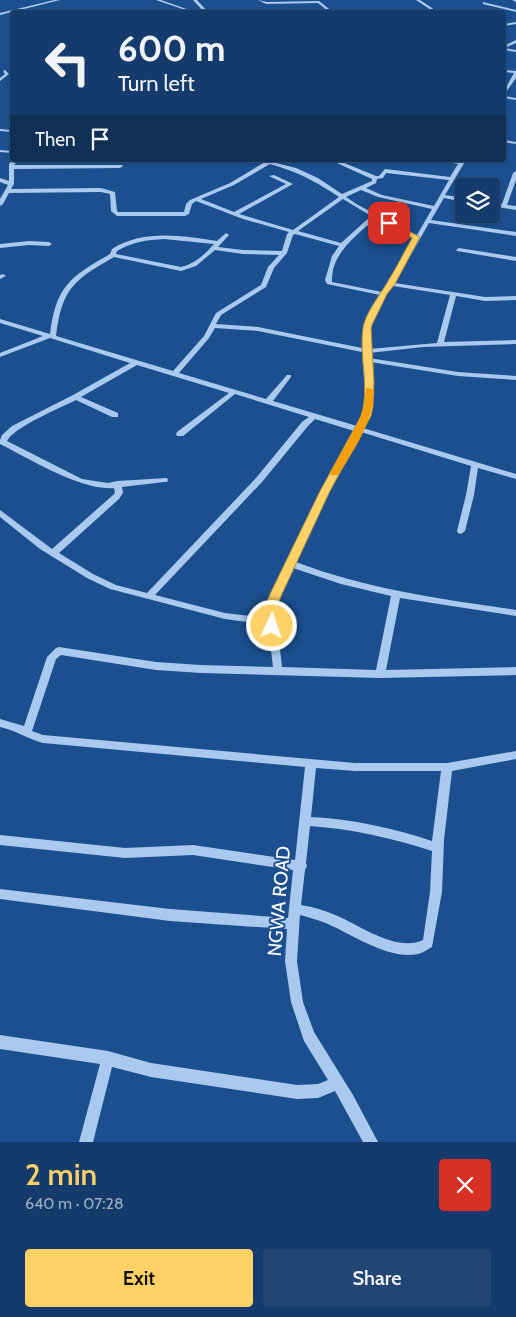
<!DOCTYPE html>
<html lang="en">
<head>
<meta charset="utf-8">
<style>
  :root { --surface:#143b6b; --page:#214673; --text:#f1f3f6; --muted:#9dadc1; --line:#33557e; --accent:#ffd166 }
  body { margin:0; font-family:Cabin,sans-serif; background:var(--page); color:var(--text); height:100vh; display:flex; flex-direction:column; font-size:19px; white-space:nowrap }
  * { box-sizing:border-box; margin:0 }
  p { font-size:16px; color:var(--muted) }
  .icon { flex:none; width:28px; height:28px; fill:none; stroke:currentColor; stroke-width:2; stroke-linecap:round; stroke-linejoin:round }
  .map { position:relative; height:1142px; overflow:hidden }
  .drawer { display:flex; flex-direction:column; background:var(--surface); flex:1 }
  .drawer>* { flex:none }
  .hud { position:absolute; left:10px; top:10px; width:496px; height:152px; border-radius:5px; box-shadow:0 1px 4px #0004,0 0 0 1px var(--line); background:#143b6b; color:var(--text); overflow:hidden }
  .tools { position:absolute; left:455px; top:178px; display:grid; gap:10px }
  .tools a { display:grid; place-items:center; width:45px; height:45px; border-radius:5px; background:var(--surface); box-shadow:0 1px 4px #0004,0 0 0 1px var(--line); font-size:25px }
  .pin { position:absolute; display:grid; place-items:center; width:42px; height:42px; color:#fff; margin:-21px; border-radius:10px; box-shadow:0 2px 8px #0006 }
  .me { position:absolute; width:55px; margin:-28px; rotate:3deg; stroke-linejoin:round; filter:drop-shadow(0 0 4px #0008) }
  .turn { display:flex; align-items:center; gap:18px; height:105px; padding:0 25px; font-size:22px }
  .turn .icon { width:65px; height:65px; stroke-width:2.5 }
  .turn b { display:block; font-size:35px; line-height:42px }
  .then { display:flex; align-items:center; height:48px; padding:0 25px; background:#0003; gap:10px; font-size:19px }
  .round { display:grid; place-items:center; flex:none; width:52px; height:52px; border-radius:5px; background:var(--page) }
  .overview { display:flex; align-items:center; justify-content:space-between; height:85px; padding:0 25px }
  h1 { font-size:30px; font-weight:600; line-height:38px; color:var(--accent) }
  .primary-button { display:flex; gap:10px; margin-top:auto; padding:10px 25px }
  .primary-button a { flex:1; height:58px; border-radius:5px; background:var(--accent); color:#111; font-size:20px; font-weight:600; line-height:58px; text-align:center }
  .primary-button a+a { background:var(--page); color:var(--text) }
  .map>svg:first-child { display:block }
</style>
</head>
<body>
<div class="map">
<svg width="516" height="1142" viewBox="0 0 516 1142">
  <rect width="100%" height="100%" fill="#1b4f8f"/>
  <g fill="none" stroke-linecap="round" stroke-linejoin="round">
    <!-- minor -->
    <g fill="#a9c9ee" fill-rule="evenodd">
      <path d="M54,0H60L0,15V13Z"/>
      <path d="M156,0H161L195,12H191Z"/>
      <path d="M193,0H197L208,12H204Z"/>
      <path d="M258,0L267,2L319,1L333,12H329L318,3L266,4Z"/>
      <path d="M416,0H420L438,12H434Z"/>
      <path d="M512,0H516V2Z"/>
      <path d="M483,2L516,10V12L483,4Z"/>
      <path d="M516,22V24L504,26V24Z"/>
      <path d="M516,40V43L507,47L504,46Z"/>
      <path d="M504,48L516,50V52L504,50Z"/>
      <path d="M5,70L9,74L0,81V78L5,74L3,71Z"/>
      <path d="M504,70L516,71V78L504,95V91L514,73L504,72Z"/>
      <path d="M504,96L516,98V100L504,98Z"/>
      <path d="M0,129L12,130V132L0,131Z"/>
      <path d="M504,140L516,142V144L504,142Z"/>
      <path d="M0,150L12,151V153L0,152Z"/>
      <path d="M13,160H19L14,165H122L123,166L120,168L14,169V184L11,189L101,188L115,192L117,211L118,212H184L186,204L190,200L230,183L265,162L264,160L296,168L318,178L342,194L372,181V179L330,160H337L376,176H379L385,169L450,177L458,164L436,160L460,161V160H466L445,195L464,198V202L444,198L431,220L516,232V236L429,223L395,283L485,297L516,296V300L485,301L456,296L444,342L516,340V344L423,347L369,353V358L458,372L516,376V380L458,376L370,362C372,387 375,406 363,428L516,474V479L478,468L474,495L465,531L461,534L458,533L457,531L466,495L471,466L361,432L329,491L296,562C367,589 441,599 516,610V616L400,598L386,670L516,667V675L380,678L201,673L156,670L61,655L56,659L32,731L43,735L355,763H447L516,751V759L452,771L444,840L442,892L432,947C428,949 423,953 418,954C389,961 349,932 323,922C315,919 308,917 300,915L297,961L303,1002L314,1032L353,1095L378,1142H363L335,1091L318,1098L297,1099L151,1077L112,1067L93,1142H79L100,1064L0,1049V1035L108,1051L151,1063L297,1085L318,1084L328,1080L304,1041L291,1002L285,961L287,929L170,921L0,899V889L170,909L288,918L293,870L193,855L125,858L0,845V835L125,848L193,845L295,860L305,767L43,743C28,739 15,730 0,727V719L24,726L47,657L56,648L59,647L156,662L201,665L273,667L268,625L225,619L110,589L87,578L40,549L0,517V510L52,549L113,495L115,493L114,488C81,491 30,459 0,444V440L2,435L12,426L73,395L130,363L50,338L0,357V353L43,336L0,323V319L50,334C56,286 70,277 110,254L112,249C144,229 182,236 217,241L226,233L229,235L218,247L243,250L282,251L287,234L289,232L243,219L196,201L192,204L189,214L185,216H117L111,211L110,194L101,192L9,193L3,204L0,206V199L8,185L0,182V178L9,181V164ZM270,164C298,172 315,181 339,197L293,230L239,214L293,184L274,175L269,176L286,184L234,212L201,199L234,185ZM386,173L449,180L434,206L382,195L366,188L376,183L377,179L383,178ZM361,190L378,197L432,209L417,235L358,205L346,197ZM343,199L371,216L341,243L298,231ZM376,218L415,238L388,283L382,292L332,282C331,253 356,236 376,218ZM295,234L339,246L332,256L325,280L327,284L380,295C369,311 362,328 362,348L258,327L216,324L221,315L266,287L274,268L287,253L293,235ZM164,239L214,244C205,254 195,264 181,267L116,254L117,251C132,242 147,240 164,239ZM215,250L243,254L279,255L268,267L261,285L216,313L204,336L173,371L56,336C62,288 74,280 114,257L181,271L196,266ZM393,286L450,295L437,343L369,349C369,325 378,304 393,286ZM215,328L258,331L362,352C363,378 370,402 357,426L273,401L291,377V375H287L266,399L179,373L209,338ZM137,365L229,393L177,432L176,434L177,436H183L235,394L309,417L302,422L256,478L147,593L116,585L93,574L59,553L119,499L123,493L122,487L164,482H167L168,480L167,478L117,481L108,483L82,479L7,441C14,427 60,408 76,400L112,417H118V413L81,397ZM315,419L354,431L321,491L286,563L267,604V618L225,613L155,595L262,482L308,426ZM293,568L341,584L391,596L376,670L282,667L276,615L277,604ZM316,768L355,771H441L432,841C393,828 352,819 311,817ZM310,826C352,829 392,838 432,851L430,892L423,940C399,952 363,928 342,918C329,912 315,907 301,905L305,870L307,866L306,863Z"/>
      <path d="M516,171V180L507,205L516,206V210L491,206V202L502,204L513,173Z"/>
      <path d="M29,241L49,242L52,244L49,246L29,245L0,248V244Z"/>
      <path d="M459,248L516,257V261L457,251L456,250Z"/>
      <path d="M3,274L6,276L0,279V275Z"/>
    </g>
  </g>
  <!-- route -->
  <path fill="#ffd166" stroke="#a68842" d="M389,221L420,237L395,284L387,294L371,327L374,382L373,407L371,416L330,491L282,594L278,604V626L272,630L266,626V604L270,594L320,491L361,416C370,387 359,357 363,328C365,313 381,294 388,281C397,267 404,252 412,238L386,225L385,223Z"/>
  <!-- slow -->
  <path fill="#f59e0b" d="M366,388H369L374,390C373,422 355,449 338,475H331L330,473L358,423L364,407Z"/>
  <g text-anchor="middle" dominant-baseline="central" stroke-width="4" stroke-linejoin="round" paint-order="stroke">
    <!-- near-street labels -->
    <g font-size="19" fill="#fff" stroke="#1b4f8f">
      <text transform="translate(279 901) rotate(-85)">NGWA ROAD</text>
    </g>
  </g>
</svg>
<div class="tools">
<a><svg class="icon" aria-label="layers" viewBox="0 0 24 24"><path d="M12 4l9 5-9 5-9-5zM3 14l9 5 9-5"/></svg></a>
</div>
<div class="pin" style="left:389px;top:223px;background:#d93025"><svg class="icon" aria-label="arrive" viewBox="0 0 24 24"><path d="M6 21V4h12l-3 4 3 4H6"/></svg></div>
<svg class="me" style="left:272px;top:626px" viewBox="-20 -20 40 40"><circle r="17" fill="#ffd166" stroke="#fff" stroke-width="3"/><path d="M0-11L8 9 0 5-8 9z" fill="#fff"/></svg>
<div class="hud">
<div class="turn"><svg class="icon" aria-label="left" viewBox="0 0 24 24"><path d="M17 20v-9H6M10 6l-5 5 5 5"/></svg><div><b>600 m</b>Turn left</div></div>
<div class="then">Then<svg class="icon" aria-label="arrive" viewBox="0 0 24 24"><path d="M6 21V4h12l-3 4 3 4H6"/></svg></div>
</div>
</div>
<section class="drawer">
<div class="overview"><div><h1>2 min</h1><p>640 m · 07:28</p></div><a class="round" style="background:#d93025;color:#fff"><svg class="icon" aria-label="close" viewBox="0 0 24 24"><path d="M6 6l12 12M18 6L6 18"/></svg></a></div>
<div class="primary-button"><a>Exit</a><a>Share</a></div>
</section>
</body>
</html>
